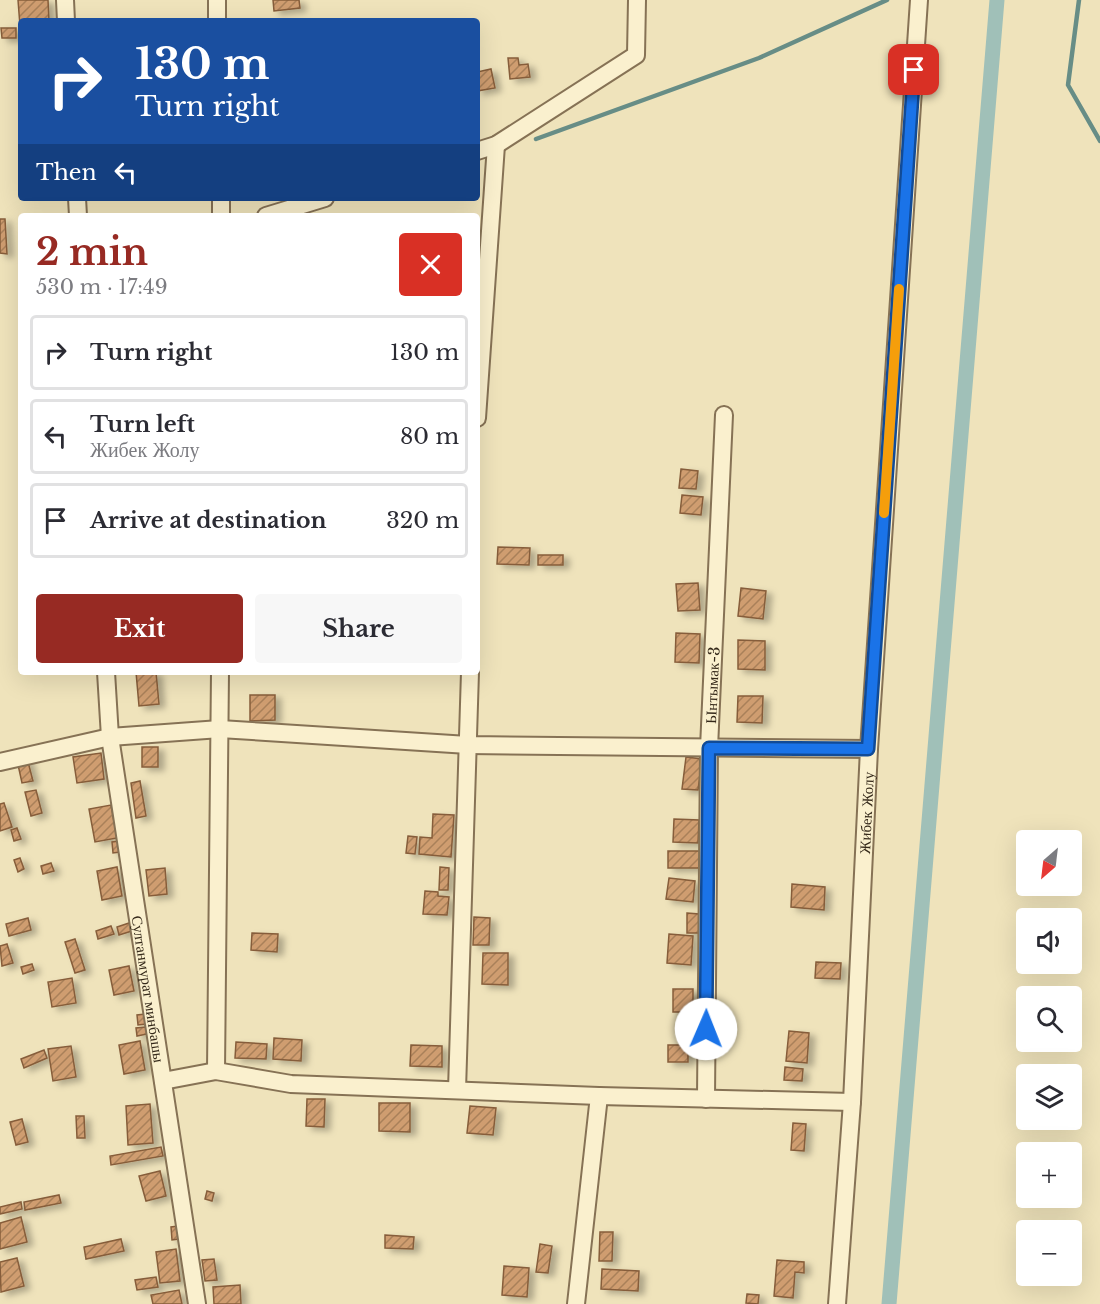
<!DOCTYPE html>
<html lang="en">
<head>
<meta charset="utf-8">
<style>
  :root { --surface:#fff; --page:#f7f7f7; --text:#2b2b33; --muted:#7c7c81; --line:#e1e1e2; --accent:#972a23 }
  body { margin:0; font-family:"Libre Baskerville",serif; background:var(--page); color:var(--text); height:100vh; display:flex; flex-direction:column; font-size:22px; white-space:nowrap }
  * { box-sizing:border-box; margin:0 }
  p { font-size:20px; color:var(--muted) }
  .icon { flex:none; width:33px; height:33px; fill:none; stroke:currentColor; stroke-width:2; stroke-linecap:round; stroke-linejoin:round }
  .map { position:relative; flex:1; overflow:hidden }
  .side { position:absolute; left:18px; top:213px; width:462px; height:462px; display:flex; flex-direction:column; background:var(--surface); border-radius:6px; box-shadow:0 6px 24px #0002 }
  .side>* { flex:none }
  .guide { position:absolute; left:18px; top:18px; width:462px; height:183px; border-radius:6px; box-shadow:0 6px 24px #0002; background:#1a4fa0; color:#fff; overflow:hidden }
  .needle { width:39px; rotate:208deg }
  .fabs { position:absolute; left:1016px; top:830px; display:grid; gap:12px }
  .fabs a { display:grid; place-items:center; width:66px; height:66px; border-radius:6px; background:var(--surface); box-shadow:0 6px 24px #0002; font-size:30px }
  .pin { position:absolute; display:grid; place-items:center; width:51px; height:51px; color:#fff; margin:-26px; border-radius:12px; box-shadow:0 3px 9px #0006 }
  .me { position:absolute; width:66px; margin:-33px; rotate:1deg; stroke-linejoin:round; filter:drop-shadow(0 0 4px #0008) }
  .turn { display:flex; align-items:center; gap:21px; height:126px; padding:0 18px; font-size:27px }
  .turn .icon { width:78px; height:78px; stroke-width:2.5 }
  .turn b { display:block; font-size:42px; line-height:51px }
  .then { display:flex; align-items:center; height:57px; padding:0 18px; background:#0003; gap:12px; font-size:22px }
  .round { display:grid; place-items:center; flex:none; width:63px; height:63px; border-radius:6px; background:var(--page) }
  .head { display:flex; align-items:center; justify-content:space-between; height:102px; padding:0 18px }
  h1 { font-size:36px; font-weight:700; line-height:45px; color:var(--accent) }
  .primary-button { display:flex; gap:12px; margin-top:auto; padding:12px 18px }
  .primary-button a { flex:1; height:69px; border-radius:6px; background:var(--accent); color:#fff; font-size:24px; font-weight:700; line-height:69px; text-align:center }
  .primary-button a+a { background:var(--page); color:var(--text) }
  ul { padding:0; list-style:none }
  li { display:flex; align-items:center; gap:18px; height:75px; margin:0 12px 9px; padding:0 6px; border:3px solid var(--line); border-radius:6px }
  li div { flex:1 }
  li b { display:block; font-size:22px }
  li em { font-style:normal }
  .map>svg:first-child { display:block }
</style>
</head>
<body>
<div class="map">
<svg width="1100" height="1304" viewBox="0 0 1100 1304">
  <defs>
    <pattern id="building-hatch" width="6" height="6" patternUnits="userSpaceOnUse" patternTransform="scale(1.5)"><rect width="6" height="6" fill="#cf9d6f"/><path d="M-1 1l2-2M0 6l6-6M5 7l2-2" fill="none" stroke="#a9805a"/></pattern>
    <filter id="shadow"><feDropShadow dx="6" dy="3.5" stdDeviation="3" flood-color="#0004"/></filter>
  </defs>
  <rect width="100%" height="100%" fill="#efe3bb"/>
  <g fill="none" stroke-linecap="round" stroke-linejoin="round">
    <!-- stream -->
    <g stroke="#678d86" stroke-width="4.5">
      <path d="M1079,0L1068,85L1100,141"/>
      <path d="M536,139L759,58L887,0"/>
    </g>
    <!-- canal -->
    <path stroke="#a0c0b8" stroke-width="15" d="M889,1304L997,0"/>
  </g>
  <!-- building -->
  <g fill="url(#building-hatch)" stroke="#865d3a" stroke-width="1.5" filter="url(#shadow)">
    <path d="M18,0H48L49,21H21L20,26Z"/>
    <path d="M273,0H299L300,8L274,11Z"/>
    <path d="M1,28H16V38H2Z"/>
    <path d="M508,58H518L519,65L528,64L530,77L510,79Z"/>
    <path d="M491,69L495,88L477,91V72Z"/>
    <path d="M0,219H5L7,254L0,253Z"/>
    <path d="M681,469L698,471L696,489L679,488Z"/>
    <path d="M682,495L703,497L701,515L680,513Z"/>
    <path d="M498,547L530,548L529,565L497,564Z"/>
    <rect x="538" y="555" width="25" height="10"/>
    <path d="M698,583L700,610L678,611L676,584Z"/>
    <path d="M741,588L766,591L763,619L738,616Z"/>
    <path d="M676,633L700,634L699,663L675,662Z"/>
    <path d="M738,640L765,641V670L738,669Z"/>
    <path d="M136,672H156L159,704L139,706Z"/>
    <path d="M250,695H275V720L250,721Z"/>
    <path d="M738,696H763L762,723L737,722Z"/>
    <rect x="142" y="747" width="16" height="20"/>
    <path d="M101,753L104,779L77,783L73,757Z"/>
    <path d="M686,757L702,759L698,790L682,789Z"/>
    <path d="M27,758L33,781L22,783L17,760Z"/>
    <path d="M140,781L146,816L136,818L131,783Z"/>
    <path d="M36,790L42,813L31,816L25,792Z"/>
    <path d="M4,803L12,827L0,831V804Z"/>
    <path d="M111,805L117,838L95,842L89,809Z"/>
    <path d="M433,814L454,815L451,857L419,854L420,837L432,838Z"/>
    <path d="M674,819L699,820L698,843L673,842Z"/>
    <path d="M17,828L21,839L14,841L11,830Z"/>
    <path d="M408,836L417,837L415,854L406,853Z"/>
    <path d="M119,841L120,852L113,853L112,842Z"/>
    <path d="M668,851H702L701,868H668Z"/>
    <path d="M20,858L24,869L18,872L14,860Z"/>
    <path d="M51,863L54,871L43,874L41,866Z"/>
    <path d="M117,867L122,896L102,900L97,871Z"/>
    <path d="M440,867L449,868L448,890H439Z"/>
    <path d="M165,868L167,894L149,896L146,870Z"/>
    <path d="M669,878L695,881L693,902L666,899Z"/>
    <path d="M792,884L825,887L824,910L791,907Z"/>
    <path d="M425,891L438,892V896L449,897L447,915L423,914Z"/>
    <path d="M687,913L699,914V933H687Z"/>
    <path d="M474,917L490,918L489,945H473Z"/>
    <path d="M28,918L31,930L9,936L6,924Z"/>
    <path d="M132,922L135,930L119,935L117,927Z"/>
    <path d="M111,926L114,934L98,939L96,931Z"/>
    <path d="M252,933L278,934L277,952L251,950Z"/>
    <path d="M669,934L693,936L691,965L667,963Z"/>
    <path d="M75,939L85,970L75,973L65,942Z"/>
    <path d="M7,944L13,963L2,966L0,946Z"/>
    <path d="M483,953H508V985L482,984Z"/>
    <path d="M816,962L841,963L840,979L815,978Z"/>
    <path d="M32,964L34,970L23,974L21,967Z"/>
    <path d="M129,966L134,991L114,995L109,970Z"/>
    <path d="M72,978L76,1003L52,1007L48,982Z"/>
    <rect x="673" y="989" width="20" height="23"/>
    <path d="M145,1014L146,1024L138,1025L137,1015Z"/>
    <path d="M146,1027L147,1034L137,1036L136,1028Z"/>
    <path d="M789,1031L809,1033L807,1063L786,1061Z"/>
    <path d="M274,1038L302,1040L301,1061L273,1059Z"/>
    <path d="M140,1041L145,1070L124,1074L119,1045Z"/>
    <path d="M236,1042L267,1044L266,1059L235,1058Z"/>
    <path d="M411,1045L442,1046V1067L410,1066Z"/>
    <rect x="668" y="1045" width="20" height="17"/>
    <path d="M71,1046L76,1077L53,1081L48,1049Z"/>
    <path d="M44,1050L47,1058L24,1068L21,1059Z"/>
    <path d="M785,1067L803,1069L802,1081L784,1080Z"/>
    <path d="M307,1099H325L324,1127L306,1126Z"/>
    <path d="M379,1103H410V1132L379,1131Z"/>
    <path d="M150,1104L153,1143L128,1145L126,1106Z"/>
    <path d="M470,1106L496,1108L493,1135L467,1133Z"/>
    <path d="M76,1116H84L85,1138H77Z"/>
    <path d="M22,1119L28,1142L16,1145L10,1122Z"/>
    <path d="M793,1123L806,1124L804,1151L791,1150Z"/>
    <path d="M161,1147L163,1156L111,1165L110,1156Z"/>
    <path d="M160,1171L166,1196L146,1201L139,1176Z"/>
    <path d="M207,1191L214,1193L212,1201L205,1199Z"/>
    <path d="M59,1195L61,1203L25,1210L24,1202Z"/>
    <path d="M21,1202L22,1209L0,1214V1207Z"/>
    <path d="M21,1217L27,1242L0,1249V1223Z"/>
    <path d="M178,1226L179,1239L172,1240L171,1227Z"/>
    <path d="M600,1232H613L612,1261H599Z"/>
    <path d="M385,1235L414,1237L413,1249L385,1248Z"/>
    <path d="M121,1239L124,1251L86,1259L84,1247Z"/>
    <path d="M540,1244L552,1246L548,1273L536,1272Z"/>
    <path d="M176,1249L180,1281L160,1283L156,1252Z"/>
    <path d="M17,1258L24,1286L1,1292L0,1262Z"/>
    <path d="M214,1259L217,1280L205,1281L202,1260Z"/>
    <path d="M777,1260L804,1262V1273L795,1272L793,1298L774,1296Z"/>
    <path d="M504,1266L529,1268L527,1297L502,1295Z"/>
    <path d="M602,1269L639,1271L638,1291L601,1289Z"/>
    <path d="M156,1277L158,1287L137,1290L135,1280Z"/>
    <path d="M240,1285L241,1304H214L213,1287Z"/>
    <path d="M179,1290L182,1304H153L151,1295Z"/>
    <path d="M747,1294L759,1295L758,1304L746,1303Z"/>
  </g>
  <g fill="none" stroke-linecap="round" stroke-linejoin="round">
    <defs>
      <g id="minor">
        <path d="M65,0L66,21"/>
        <path d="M217,0V21"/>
        <path d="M477,151L496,145L636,55L637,0"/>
        <path d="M77,198L78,216"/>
        <path d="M221,198V216"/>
        <path d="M266,216L325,198"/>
        <path d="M477,418L496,145"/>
        <path id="s1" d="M106,672L110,737L197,1304"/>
        <path d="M0,762L110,737L220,729L468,745L869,749"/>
        <path d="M216,1071L220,672"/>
        <path d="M163,1081L216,1071L291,1084L599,1096L852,1102"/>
        <path d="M457,1090L470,672"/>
        <path id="s2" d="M706,1099L709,748L724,415"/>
        <path d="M576,1304L599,1096"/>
        <path id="s3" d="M837,1304L852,1102L869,749L919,0"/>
      </g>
    </defs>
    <!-- minor casing -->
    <use href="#minor" stroke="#867255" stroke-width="20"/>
    <!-- minor -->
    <use href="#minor" stroke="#faf0ce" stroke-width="16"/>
  </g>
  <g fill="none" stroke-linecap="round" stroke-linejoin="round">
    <defs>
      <path id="route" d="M706,1029L709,748L868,749L914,70"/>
    </defs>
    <!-- route casing -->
    <use href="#route" stroke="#114b97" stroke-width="15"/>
    <!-- route -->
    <use href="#route" stroke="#1a73e8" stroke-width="10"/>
    <!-- slow -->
    <path stroke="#f59e0b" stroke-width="10" d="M884,513L899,289"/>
  </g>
  <g text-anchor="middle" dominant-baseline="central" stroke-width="4.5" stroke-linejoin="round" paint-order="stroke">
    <!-- street labels -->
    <g font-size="15" fill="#35291a" stroke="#f6edcb">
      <text stroke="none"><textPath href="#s2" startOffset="414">Ынтымак-3</textPath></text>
      <text stroke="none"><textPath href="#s3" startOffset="492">Жибек Жолу</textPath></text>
      <text stroke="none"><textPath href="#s1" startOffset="320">Султанмурат минбашы</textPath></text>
    </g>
  </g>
</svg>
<div class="fabs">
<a><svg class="needle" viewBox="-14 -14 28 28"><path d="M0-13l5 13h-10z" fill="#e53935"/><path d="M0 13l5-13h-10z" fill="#7c7c81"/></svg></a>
<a><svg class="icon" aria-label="sound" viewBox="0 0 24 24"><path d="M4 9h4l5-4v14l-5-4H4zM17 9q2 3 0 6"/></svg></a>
<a><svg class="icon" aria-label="search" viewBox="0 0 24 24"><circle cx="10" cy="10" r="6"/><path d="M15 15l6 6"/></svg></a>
<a><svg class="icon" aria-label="layers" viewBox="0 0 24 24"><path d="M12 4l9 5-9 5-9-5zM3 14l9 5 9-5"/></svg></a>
<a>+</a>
<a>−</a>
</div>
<div class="pin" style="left:914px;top:70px;background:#d93025"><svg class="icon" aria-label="arrive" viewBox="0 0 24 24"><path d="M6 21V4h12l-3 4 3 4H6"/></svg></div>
<svg class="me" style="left:706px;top:1029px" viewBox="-20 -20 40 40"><circle r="19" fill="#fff"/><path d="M0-13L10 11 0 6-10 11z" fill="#1a73e8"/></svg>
<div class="guide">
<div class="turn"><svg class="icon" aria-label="right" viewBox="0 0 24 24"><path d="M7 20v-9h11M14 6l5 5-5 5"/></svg><div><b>130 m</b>Turn right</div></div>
<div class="then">Then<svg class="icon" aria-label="left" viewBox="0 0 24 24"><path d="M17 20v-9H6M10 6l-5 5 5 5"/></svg></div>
</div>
<section class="side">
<div class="head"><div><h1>2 min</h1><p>530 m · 17:49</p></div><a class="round" style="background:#d93025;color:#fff"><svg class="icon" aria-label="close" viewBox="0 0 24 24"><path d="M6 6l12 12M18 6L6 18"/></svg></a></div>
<ul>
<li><svg class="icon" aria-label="right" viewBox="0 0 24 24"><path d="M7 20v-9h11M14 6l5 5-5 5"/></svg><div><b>Turn right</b></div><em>130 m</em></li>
<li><svg class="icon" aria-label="left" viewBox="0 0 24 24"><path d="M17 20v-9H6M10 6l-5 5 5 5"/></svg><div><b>Turn left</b><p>Жибек Жолу</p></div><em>80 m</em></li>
<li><svg class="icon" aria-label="arrive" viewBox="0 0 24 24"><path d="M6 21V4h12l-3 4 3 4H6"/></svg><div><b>Arrive at destination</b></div><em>320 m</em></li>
</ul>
<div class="primary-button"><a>Exit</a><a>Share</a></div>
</section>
</div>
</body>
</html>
